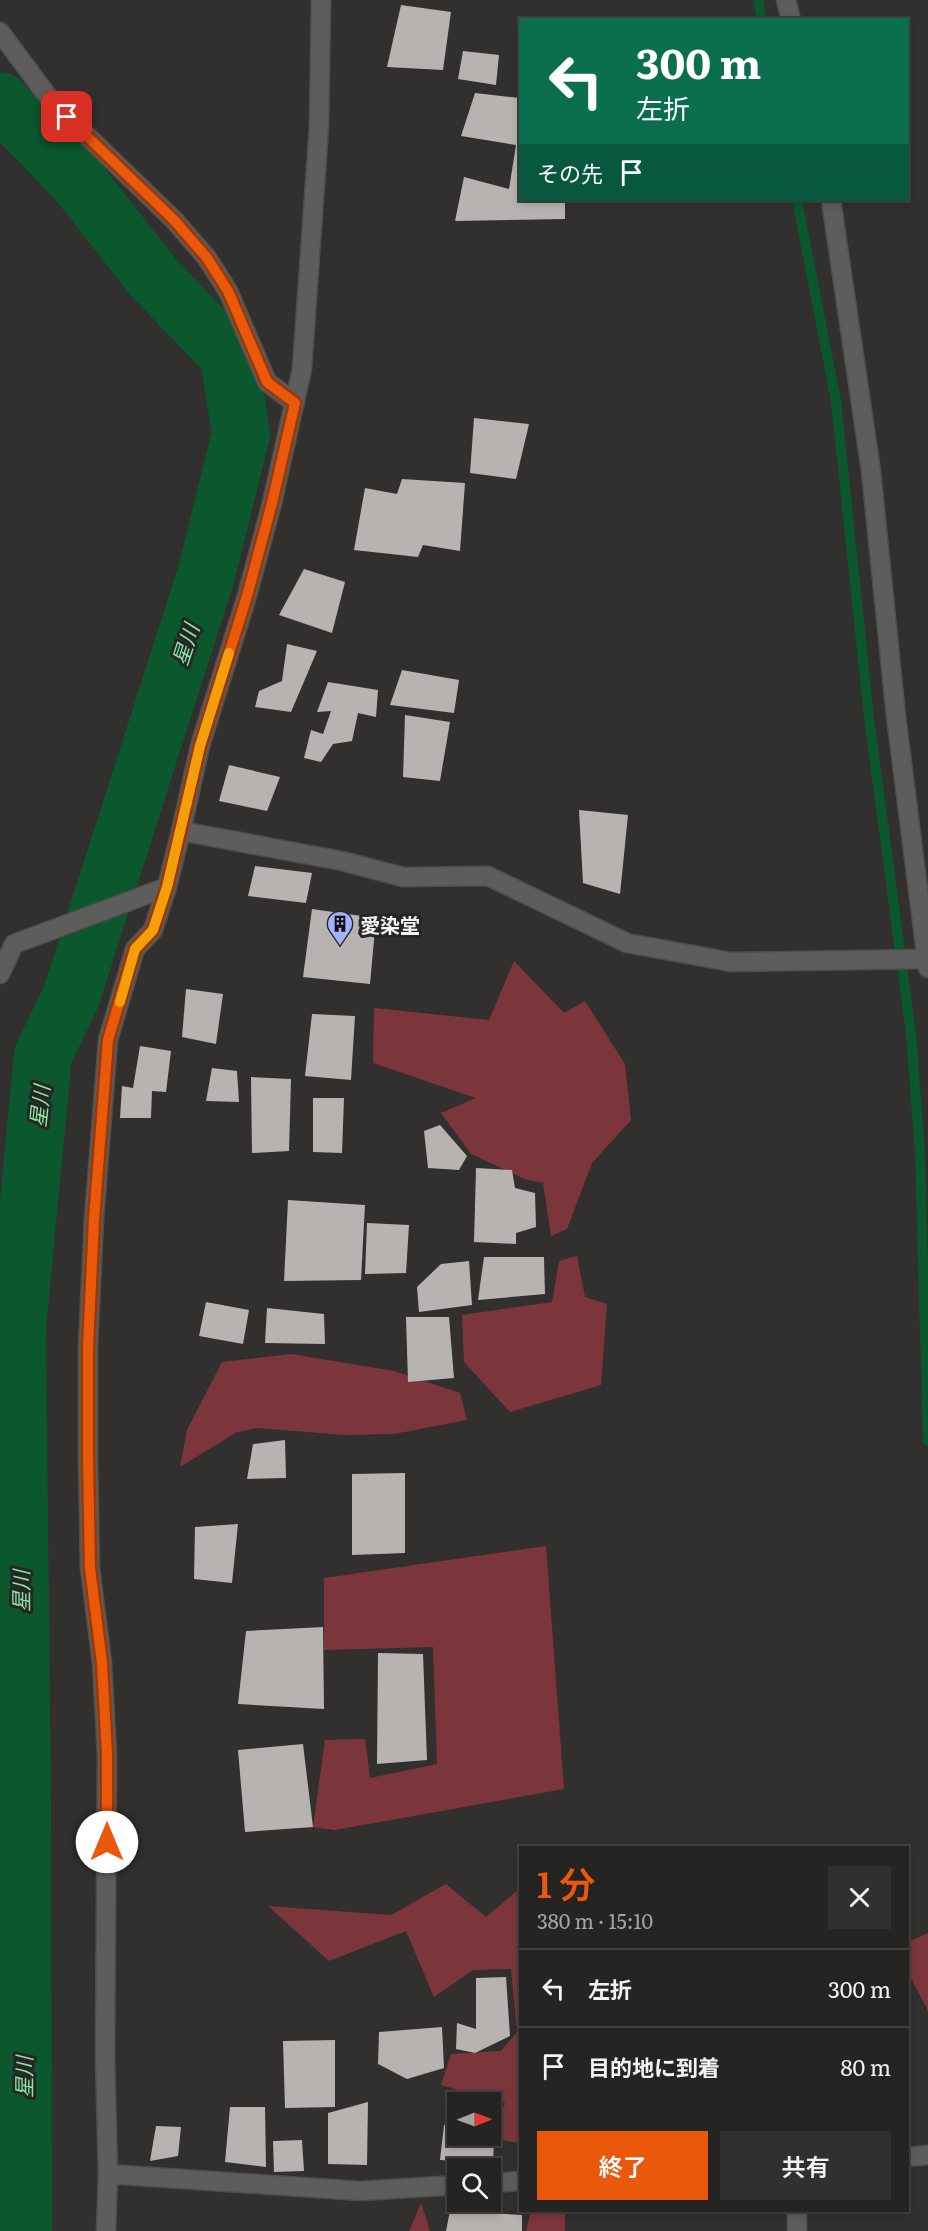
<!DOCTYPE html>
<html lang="ja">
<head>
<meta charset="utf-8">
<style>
  :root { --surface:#252422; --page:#31302f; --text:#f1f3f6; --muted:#a3a4a5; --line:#424140; --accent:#ea580c }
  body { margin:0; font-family:Literata,"Noto Sans JP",serif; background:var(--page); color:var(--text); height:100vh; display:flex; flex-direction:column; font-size:22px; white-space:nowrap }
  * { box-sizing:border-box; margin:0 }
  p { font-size:20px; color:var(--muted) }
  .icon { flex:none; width:33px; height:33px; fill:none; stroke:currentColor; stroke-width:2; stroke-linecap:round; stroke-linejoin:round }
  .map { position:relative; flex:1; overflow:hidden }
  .sheet { position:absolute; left:519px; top:1846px; width:390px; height:366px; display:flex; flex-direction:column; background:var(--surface); border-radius:0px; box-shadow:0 3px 9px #0003,0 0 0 2px var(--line) }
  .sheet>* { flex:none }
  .banner { position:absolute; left:519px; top:18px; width:390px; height:183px; border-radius:0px; box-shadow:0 3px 9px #0003,0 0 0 2px var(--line); background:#0b6e4f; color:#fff; overflow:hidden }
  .needle { width:39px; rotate:89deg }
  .controls { position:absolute; left:447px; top:2092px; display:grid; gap:12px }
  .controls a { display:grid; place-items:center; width:54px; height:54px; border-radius:0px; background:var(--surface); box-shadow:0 3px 9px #0003,0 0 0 2px var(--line); font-size:30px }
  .pin { position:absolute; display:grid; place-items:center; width:51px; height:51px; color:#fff; margin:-26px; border-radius:12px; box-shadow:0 3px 9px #0006 }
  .me { position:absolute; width:66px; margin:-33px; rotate:0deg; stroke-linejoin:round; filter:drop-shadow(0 0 4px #0008) }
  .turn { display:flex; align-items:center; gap:21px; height:126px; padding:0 18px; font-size:27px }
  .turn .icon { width:78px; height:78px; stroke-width:2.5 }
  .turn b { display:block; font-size:42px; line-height:51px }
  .then { display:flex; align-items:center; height:57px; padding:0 18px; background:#0003; gap:12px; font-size:22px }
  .round { display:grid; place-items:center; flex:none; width:63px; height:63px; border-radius:0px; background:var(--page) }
  .summary { display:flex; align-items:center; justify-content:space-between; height:102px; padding:0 18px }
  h1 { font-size:36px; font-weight:600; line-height:45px; color:var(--accent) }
  .action { display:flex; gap:12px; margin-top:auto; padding:12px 18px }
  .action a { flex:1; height:69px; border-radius:0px; background:var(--accent); color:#fff; font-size:24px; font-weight:600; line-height:69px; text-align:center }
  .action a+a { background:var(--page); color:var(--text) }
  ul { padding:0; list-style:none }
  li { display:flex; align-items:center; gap:18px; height:78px; padding:0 18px; border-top:2px solid var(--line) }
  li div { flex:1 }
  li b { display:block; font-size:22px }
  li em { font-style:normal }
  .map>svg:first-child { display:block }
</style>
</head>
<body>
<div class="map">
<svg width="928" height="2231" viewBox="0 0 928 2231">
  <rect width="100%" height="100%" fill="#31302e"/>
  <!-- green -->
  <g fill="#7c363b">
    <path d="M514,961L564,1013L585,1001L625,1064L631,1120L592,1163L567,1229L551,1236L543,1183L525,1179L471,1154L441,1113L476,1098L373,1063L374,1008L489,1020Z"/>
    <path d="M577,1256L585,1297L607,1304L601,1385L510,1412L464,1362L462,1315L552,1302L559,1261Z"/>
    <path d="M291,1354L394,1371L460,1393L467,1420L394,1434L345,1435L257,1428L237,1432L180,1467L187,1430L222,1362Z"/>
    <path d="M546,1546L564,1789L335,1830L313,1827L325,1740L365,1739L370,1778L437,1764L433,1647L324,1650V1578Z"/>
    <path d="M446,1884L486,1917L520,1888V2143L488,2138L505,2103L441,2085L451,2054L501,2051L517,2032L511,1969L473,1970L434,1997L406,1931L329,1961L268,1906L391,1915Z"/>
    <path d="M928,1933V2011L908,1972V1942Z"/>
    <path d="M421,2203L430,2231H409Z"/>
    <path d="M531,2211H558L565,2213V2231H526Z"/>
  </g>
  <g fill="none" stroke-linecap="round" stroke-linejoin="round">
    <!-- stream -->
    <g stroke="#0b572e" stroke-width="10">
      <path d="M758,0L762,20"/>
      <path d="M797,200L836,401L869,718L911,1034L920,1154L928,1441"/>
    </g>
    <!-- river -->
    <path stroke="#0b572e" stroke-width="58" d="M0,101L77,180L153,277L229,356L241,434L206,575L71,997L43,1055L17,1326L22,1801L23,2231"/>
  </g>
  <!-- building -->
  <g fill="#b6b3b1">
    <path d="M401,5L451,12L443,70L387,67Z"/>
    <path d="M463,51L499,55L496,85L458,79Z"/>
    <path d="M475,93L520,98V200H565V219L455,221L464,177L509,189L516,145L461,136Z"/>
    <path d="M474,418L529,424L516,479L470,473Z"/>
    <path d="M402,479L465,483L460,551L423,545L418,557L354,550L365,488L397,494Z"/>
    <path d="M304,569L345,582L332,633L279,615Z"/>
    <path d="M287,644L317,651L291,712L255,707L259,691L282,681Z"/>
    <path d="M402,670L459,680L454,713L390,705Z"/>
    <path d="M328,682L378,690L376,717L358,713L352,741L333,744L321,762L304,758L311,730L323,734L331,711L317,712Z"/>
    <path d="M405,715L450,722L440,781L403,777Z"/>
    <path d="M229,765L280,777L267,811L219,801Z"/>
    <path d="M579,810L628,815L620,894L583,883Z"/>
    <path d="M255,866L312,873L306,903L248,896Z"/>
    <path d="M312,909L376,918L370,984L303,977Z"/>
    <path d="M186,989L223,994L216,1044L182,1037Z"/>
    <path d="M312,1014L355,1016L351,1080L305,1076Z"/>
    <path d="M140,1046L171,1051L166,1092L152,1091L151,1118H120L122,1086L133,1088Z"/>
    <path d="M212,1068L237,1071L239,1102L206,1101Z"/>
    <path d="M251,1077L291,1079L289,1151L252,1153Z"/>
    <path d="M313,1098H344L342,1153L313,1152Z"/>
    <path d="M440,1125L467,1156L459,1170L428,1168L424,1131Z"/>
    <path d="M476,1168L512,1170L515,1188L535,1193L536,1227L516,1233V1244L474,1242Z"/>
    <path d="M288,1200L365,1205L361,1280L284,1281Z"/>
    <path d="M367,1223L409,1225L406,1273L365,1274Z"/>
    <path d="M484,1257H544L545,1294L478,1300Z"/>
    <path d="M469,1261L472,1305L419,1312L417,1287L441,1264Z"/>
    <path d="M206,1302L249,1310L243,1344L199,1336Z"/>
    <path d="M267,1308L324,1314L325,1344L265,1343Z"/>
    <path d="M406,1317H449L454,1378L408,1382Z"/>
    <path d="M285,1440L286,1478L247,1479L253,1444Z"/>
    <path d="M405,1473V1553L352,1555V1474Z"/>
    <path d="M238,1524L232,1583L194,1579L195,1527Z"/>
    <path d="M323,1627L324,1709L238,1704L246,1631Z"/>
    <path d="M378,1653L423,1654L427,1760L377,1764Z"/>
    <path d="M303,1744L313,1827L245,1832L238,1750Z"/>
    <path d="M506,1977L510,2036L475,2053L456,2049L457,2023L476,2029V1978Z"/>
    <path d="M442,2027L444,2068L407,2079L378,2064L379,2032Z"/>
    <path d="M335,2040V2107L285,2108L283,2041Z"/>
    <path d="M461,2093L496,2099L493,2163L440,2160L444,2125H458V2136H490V2103H459Z"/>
    <path d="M368,2102L367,2165L328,2164V2113Z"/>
    <path d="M230,2107H265L266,2167L225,2162Z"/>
    <path d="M156,2126L181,2127L178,2156L150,2161Z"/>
    <path d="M302,2140L304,2171L274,2172L273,2141Z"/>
    <path d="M450,2211L522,2215V2231H446Z"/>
  </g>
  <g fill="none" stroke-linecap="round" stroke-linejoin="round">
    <defs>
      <g id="minor">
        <path d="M786,0L791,20"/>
        <path d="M0,32L52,102L174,220L207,258L228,291L267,382L295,403"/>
        <path d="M831,200L871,471L896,716L928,968"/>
        <path d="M0,974L14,944L167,887"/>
        <path d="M908,2157L928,2155"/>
        <path d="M108,2174L360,2191L458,2185"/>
        <path d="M490,2183L520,2181"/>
        <path d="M797,2211V2231"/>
        <path d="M106,2231L108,2174L105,2057L107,1754L102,1663L90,1568L88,1458V1347L94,1219L108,1040L135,949L153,930L167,887L181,831L342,861L403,877L488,876L627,943L731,962L927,959"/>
      </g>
      <path id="tertiary" d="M181,831L200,746L247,596L272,503L302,369L319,126L321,0"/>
    </defs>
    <!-- minor casing -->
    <use href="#minor" stroke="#4d4d4b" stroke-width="21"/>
    <!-- tertiary casing -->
    <use href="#tertiary" stroke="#4d4d4b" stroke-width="21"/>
    <!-- minor -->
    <use href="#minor" stroke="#5f5d5b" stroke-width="18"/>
    <!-- tertiary -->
    <use href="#tertiary" stroke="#5f5d5b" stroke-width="18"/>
  </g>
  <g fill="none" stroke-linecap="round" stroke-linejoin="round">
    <defs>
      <path id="route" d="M67,117L174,220L207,258L228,291L267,382L295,403L272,503L247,596L200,746L167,887L153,930L135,949L108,1040L94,1219L88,1347V1458L90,1568L102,1663L107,1754V1842"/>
    </defs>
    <!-- route casing -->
    <use href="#route" stroke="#983908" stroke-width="15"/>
    <!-- route -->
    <use href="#route" stroke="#ea580c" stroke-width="10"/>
    <!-- slow -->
    <path stroke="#f59e0b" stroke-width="10" d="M120,1002L135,949L153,930L167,887L200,746L229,653"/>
  </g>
  <!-- icons -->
  <defs>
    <symbol id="building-pin" viewBox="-11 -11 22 30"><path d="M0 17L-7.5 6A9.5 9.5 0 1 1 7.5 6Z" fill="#a4b1fc" stroke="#272624"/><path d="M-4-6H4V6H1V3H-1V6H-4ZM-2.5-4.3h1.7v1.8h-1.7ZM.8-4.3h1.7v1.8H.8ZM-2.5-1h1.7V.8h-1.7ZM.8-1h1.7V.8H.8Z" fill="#111"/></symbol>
  </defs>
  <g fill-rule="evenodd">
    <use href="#building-pin" x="325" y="909" width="30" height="40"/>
  </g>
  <g text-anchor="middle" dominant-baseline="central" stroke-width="6" stroke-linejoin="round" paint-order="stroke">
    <!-- poi labels -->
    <g font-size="20" font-weight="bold" fill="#f3f3f1" stroke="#272624" text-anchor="start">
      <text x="360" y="924">愛染堂</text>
    </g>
    <!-- water labels -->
    <g font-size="21" font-style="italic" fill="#89e7a7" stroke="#272624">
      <text transform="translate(184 644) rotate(-72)">星川</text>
      <text transform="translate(38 1106) rotate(-84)">星川</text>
      <text transform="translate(19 1591) rotate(-90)">星川</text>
      <text transform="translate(22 2077) rotate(-90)">星川</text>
    </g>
  </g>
</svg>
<div class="controls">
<a><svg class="needle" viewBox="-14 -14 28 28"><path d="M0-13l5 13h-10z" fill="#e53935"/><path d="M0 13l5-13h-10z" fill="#a3a4a5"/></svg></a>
<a><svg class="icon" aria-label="search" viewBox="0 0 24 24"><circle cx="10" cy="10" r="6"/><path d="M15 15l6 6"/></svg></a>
</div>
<div class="pin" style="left:67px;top:117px;background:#d93025"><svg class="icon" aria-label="arrive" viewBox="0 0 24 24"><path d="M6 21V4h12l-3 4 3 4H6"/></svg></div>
<svg class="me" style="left:107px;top:1842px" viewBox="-20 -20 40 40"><circle r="19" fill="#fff"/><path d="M0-13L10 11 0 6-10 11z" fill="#ea580c"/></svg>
<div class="banner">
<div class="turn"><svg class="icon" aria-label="left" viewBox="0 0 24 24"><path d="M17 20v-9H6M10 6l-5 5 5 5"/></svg><div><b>300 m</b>左折</div></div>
<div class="then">その先<svg class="icon" aria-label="arrive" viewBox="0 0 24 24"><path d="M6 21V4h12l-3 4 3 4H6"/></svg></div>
</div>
<section class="sheet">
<div class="summary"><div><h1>1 分</h1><p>380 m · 15:10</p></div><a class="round"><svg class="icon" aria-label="close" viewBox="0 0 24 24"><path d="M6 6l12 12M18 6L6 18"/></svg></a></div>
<ul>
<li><svg class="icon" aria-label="left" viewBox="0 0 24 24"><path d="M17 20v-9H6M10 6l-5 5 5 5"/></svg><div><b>左折</b></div><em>300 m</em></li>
<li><svg class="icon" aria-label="arrive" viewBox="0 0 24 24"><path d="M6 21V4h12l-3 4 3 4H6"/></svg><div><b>目的地に到着</b></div><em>80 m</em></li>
</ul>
<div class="action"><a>終了</a><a>共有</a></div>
</section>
</div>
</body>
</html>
